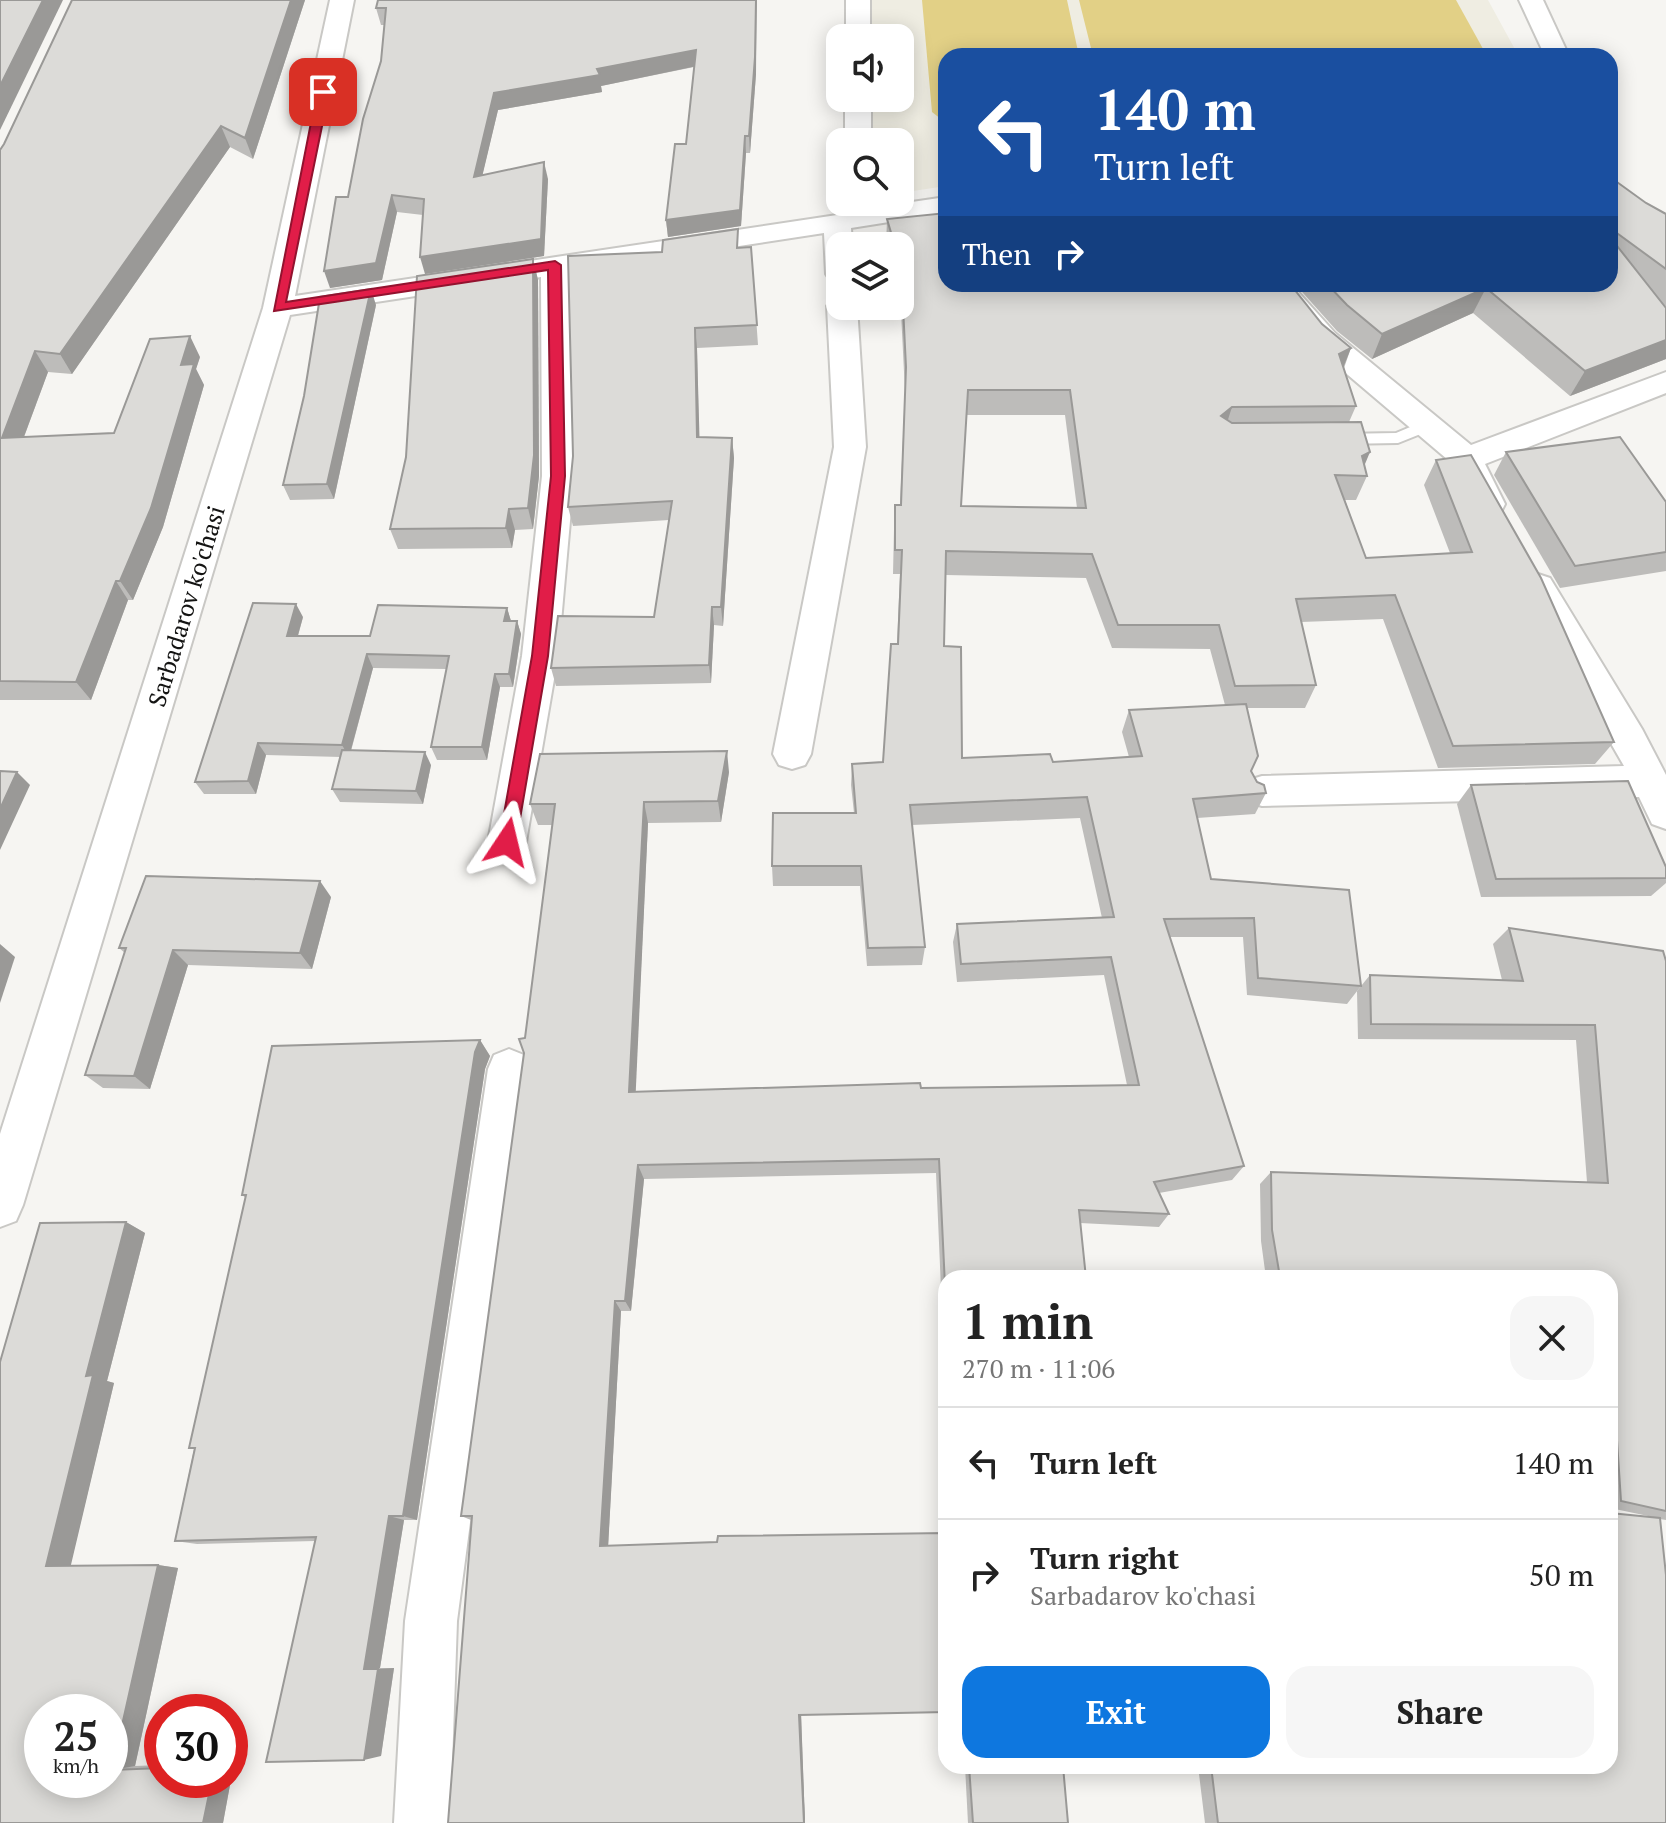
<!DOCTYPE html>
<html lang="en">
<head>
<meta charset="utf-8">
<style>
  :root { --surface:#fff; --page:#f6f6f6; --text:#222; --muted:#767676; --line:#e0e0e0; --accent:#0e77df }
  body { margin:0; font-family:"PT Serif",serif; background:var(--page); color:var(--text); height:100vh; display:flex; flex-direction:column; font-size:30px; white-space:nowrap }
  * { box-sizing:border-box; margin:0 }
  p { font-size:26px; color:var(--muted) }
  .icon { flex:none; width:44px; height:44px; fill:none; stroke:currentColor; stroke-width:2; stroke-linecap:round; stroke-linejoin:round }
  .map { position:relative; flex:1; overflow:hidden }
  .drawer { position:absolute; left:938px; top:1270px; width:680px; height:504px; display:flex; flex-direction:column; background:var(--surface); border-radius:24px; box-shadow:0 4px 20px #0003 }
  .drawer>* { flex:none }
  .banner { position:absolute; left:938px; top:48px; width:680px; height:244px; border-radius:24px; box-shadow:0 4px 20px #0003; background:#1a4fa0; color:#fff; overflow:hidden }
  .tools { position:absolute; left:826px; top:24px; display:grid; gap:16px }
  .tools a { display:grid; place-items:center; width:88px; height:88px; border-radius:16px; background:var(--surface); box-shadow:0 4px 20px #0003; font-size:40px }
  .speed { position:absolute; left:24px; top:1694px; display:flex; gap:16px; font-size:40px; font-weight:700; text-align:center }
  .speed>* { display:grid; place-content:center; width:104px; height:104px; border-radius:50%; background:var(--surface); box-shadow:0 4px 20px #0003; line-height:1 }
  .speed small { font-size:20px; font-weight:400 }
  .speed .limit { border:12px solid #d22; background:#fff; color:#111 }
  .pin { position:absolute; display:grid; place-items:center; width:68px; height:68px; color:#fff; margin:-34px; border-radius:16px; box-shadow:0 4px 12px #0006 }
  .me { position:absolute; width:88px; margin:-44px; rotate:10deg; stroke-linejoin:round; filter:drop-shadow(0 0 6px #0008) }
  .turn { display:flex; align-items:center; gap:28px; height:168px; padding:0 24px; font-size:36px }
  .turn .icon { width:104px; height:104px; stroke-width:2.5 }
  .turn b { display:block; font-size:56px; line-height:68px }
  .then { display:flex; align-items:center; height:76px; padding:0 24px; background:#0003; gap:16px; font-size:30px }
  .round { display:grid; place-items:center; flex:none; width:84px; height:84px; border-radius:24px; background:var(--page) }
  .head { display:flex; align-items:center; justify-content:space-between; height:136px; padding:0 24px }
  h1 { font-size:48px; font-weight:800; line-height:60px }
  .button { display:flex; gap:16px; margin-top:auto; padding:16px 24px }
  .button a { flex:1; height:92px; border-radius:24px; background:var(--accent); color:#fff; font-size:32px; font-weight:800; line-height:92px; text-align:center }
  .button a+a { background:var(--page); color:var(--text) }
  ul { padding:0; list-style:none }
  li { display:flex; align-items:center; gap:24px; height:112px; padding:0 24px; border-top:2px solid var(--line) }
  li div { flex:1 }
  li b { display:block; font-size:30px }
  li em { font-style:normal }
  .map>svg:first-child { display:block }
</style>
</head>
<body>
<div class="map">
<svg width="1666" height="1823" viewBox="0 0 1666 1823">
  <rect width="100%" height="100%" fill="#f6f5f2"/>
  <!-- built -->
  <path fill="#efede2" d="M858,0H1488L1517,53L1514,56H946V186L900,193V142H863L861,98H900V38H859Z"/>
  <!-- green -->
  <g fill="#e2d086">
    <path d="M922,0H1067L1079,56H946V123L932,112Z"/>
    <path d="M1079,0H1456L1487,56H1093Z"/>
  </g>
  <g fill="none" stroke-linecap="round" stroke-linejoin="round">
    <defs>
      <path id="lane" d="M1427,420L1433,421V429L1398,443L1340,444L1332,439L1340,434L1396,433Z"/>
      <g id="street">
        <path d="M330,0H354L295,296L837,215L843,213V202H871V208L946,197V213L851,228L852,246H840V283L830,280L826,274L824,233L569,272L574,476L558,656L526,842L521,853L507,858L493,853L488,842L522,656L542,476L541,277L290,315L23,1205L16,1221L0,1227V1134L263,308Z"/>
        <rect x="846" y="0" width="24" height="38"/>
        <path d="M1519,0H1543L1569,56H1545Z"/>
        <rect x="845" y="98" width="26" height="44"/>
        <path d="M1261,284H1291L1335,333L1471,445L1666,372V393L1485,464L1505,504L1501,512L1489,516L1477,512L1454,465L1315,347Z"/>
        <path d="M840,297V306H857L866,447L811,754L805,765L792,769L779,765L773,754L834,447L827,306L832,300Z"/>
        <path d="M1538,574L1550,578L1642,729L1666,775V829L1652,824L1639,797L1262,806L1249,802L1243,791L1249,780L1262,776L1624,766L1521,587L1526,578Z"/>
        <path d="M509,1049L524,1055L530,1069L457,1621L450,1823H394L405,1621L488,1069L494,1055Z"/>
      </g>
    </defs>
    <!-- lane casing -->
    <use href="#lane" stroke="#c9c8c5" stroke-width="4"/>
    <!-- street casing -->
    <use href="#street" stroke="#c9c8c5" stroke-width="4"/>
    <!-- lane -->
    <use href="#lane" fill="#fff" fill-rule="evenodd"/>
    <!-- street -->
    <use href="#street" fill="#fff" fill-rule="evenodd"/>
  </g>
  <!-- wall -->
  <g fill="#bdbcba" fill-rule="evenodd">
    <path d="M72,0H305L253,159L230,147L72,374L48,372L24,437L114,433L200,357L196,369L204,385L163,527L133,600H128L91,700H0V150L4,144Z"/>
    <path d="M378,0H757L756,74L750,153H746L741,226L668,237L666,220L686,144L694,67L601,86L602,92L498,110L482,176L548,179L544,256L425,274L423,215L397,212L382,280L330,288L348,197L381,61L384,25H381L376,8Z"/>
    <path d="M1610,177L1646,203L1666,214V307L1663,305L1666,308V359L1570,396L1473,313L1372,359L1337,331L1295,284H1610Z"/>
    <path d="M887,219L1322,324L1351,348L1344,368L1356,406L1349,422L1367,476L1356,500H1345L1366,558L1450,553L1424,485L1436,460L1614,742L1595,764L1438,768L1383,619L1301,622L1316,685L1305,708H1247L1251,771L1257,782L1266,793L1255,814L1197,818L1211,879L1361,986L1347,1004L1247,995L1243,937H1170L1244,1166L1232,1180L1159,1193L1169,1214L1159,1227L1080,1223L946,1278V1359H944L936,1173L644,1179L631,1311H621L608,1546L801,1715L805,1823L471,1520L461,1516L524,1053L525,1038L552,825H538L530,804L729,772L721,822L648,823L635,1092L1127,1085L1104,975L957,982L953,942L957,924L1102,918L1080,818L912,825L925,947L922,965L867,966L860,886H773L772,866L854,813L851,785L852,764L883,762L897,644L900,574H893L894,529L895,505H900L905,392L900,292V246H886ZM966,415H1065L1077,508L961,506ZM946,575L1086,578L1112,648L1210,649L1225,705L1129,710L1122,732L1129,757L1053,762L962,758L944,646Z"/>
    <path d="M751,247L758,345L697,348L699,437L732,438L734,458L723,626L714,625L711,683L556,686L551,668L654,617L669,520L573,526L568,507L739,248Z"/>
    <path d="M533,259L538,280L539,476L533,529L515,530L512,548L398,549L390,529Z"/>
    <path d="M376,305L334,499L290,500L283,485Z"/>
    <path d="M1506,452L1666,502V571L1560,588L1494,475Z"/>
    <path d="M507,608L511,621H517L521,634L513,687H500L487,760H437L431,747L447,669L373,668L351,751L431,765L423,804L340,802L332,789L341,757L266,755L256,794H204L195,782L303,617L298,636H370Z"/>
    <path d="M1471,785L1666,867V883L1651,896L1481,897L1457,804Z"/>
    <path d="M331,897L312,969L188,965L150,1089L103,1088L85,1075L125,953L119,948Z"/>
    <path d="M1509,928L1666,961V1520L1660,1519L1666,1823H1205L1198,1766H1610L1653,1517L1610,1508V1278H1266L1261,1241L1260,1184L1271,1172L1587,1182L1576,1040L1358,1039L1357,991L1370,975L1502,980L1493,944Z"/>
    <path d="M480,1040L490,1056L485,1069L417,1520H404L380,1668H394L381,1756L315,1541L197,1544L175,1541L194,1449L189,1448L246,1198L242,1195Z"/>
    <path d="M126,1222L145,1233L107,1381L114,1383L70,1566L158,1565L178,1568L135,1766L162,1765V1780H230V1763H234L223,1823H0V1362L40,1223ZM42,1712H110V1780H42Z"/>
    <path d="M965,1766H1063L1068,1823H968Z"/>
  </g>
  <!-- shaded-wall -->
  <g fill="#9a9997">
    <path d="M43,0H63L0,130V86Z"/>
    <path d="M291,0H305L253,159L245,138Z"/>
    <path d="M756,0V74L750,153L749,136Z"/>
    <path d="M696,50L697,66L601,86L602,92L498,110L478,194L474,177L494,93L597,69Z"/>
    <path d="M221,126L230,147L72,374L60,354Z"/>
    <path d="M745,136L746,153L741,226L668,237L666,220Z"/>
    <path d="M544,162L548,179L544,256L425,274L420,257Z"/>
    <path d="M392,195L397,212L382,280L330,288L324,271Z"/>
    <path d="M533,259L538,280L539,476L533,529L528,508Z"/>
    <path d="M1486,288L1473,313L1372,359L1382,334Z"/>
    <path d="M371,289L376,305L334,499L327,484Z"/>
    <path d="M695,328L697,348L700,456L697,437Z"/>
    <path d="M190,336L200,357L196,369L204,385L163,527L133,600L120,581L181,365Z"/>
    <path d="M1666,340V359L1570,396L1585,371Z"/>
    <path d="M1351,348L1341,373L1339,354Z"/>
    <path d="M35,351L48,372L16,458L2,438Z"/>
    <path d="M1232,407L1224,432L1221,416Z"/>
    <path d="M732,438L734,458L723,626L721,607Z"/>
    <path d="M1370,452L1360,476L1362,456Z"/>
    <path d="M509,509L515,530L512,548L506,528Z"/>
    <path d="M116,581L128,600L91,700L76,682Z"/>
    <path d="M296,604L303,617L294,649L287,636Z"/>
    <path d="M712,607L714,625L711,683L709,665Z"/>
    <path d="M507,608L511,621H504Z"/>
    <path d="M517,621L521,634L513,687L509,674Z"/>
    <path d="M367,654L373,668L349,757L342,745Z"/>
    <path d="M495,674L500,687L487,760L482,747Z"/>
    <path d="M258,743L266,755L256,794L248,781Z"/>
    <path d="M727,751L729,772L721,822L718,801Z"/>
    <path d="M425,752L431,765L423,804L416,791Z"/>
    <path d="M17,772L30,785L0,850V809Z"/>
    <path d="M644,802L648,823L635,1108L629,1092Z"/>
    <path d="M320,881L331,897L312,969L300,953Z"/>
    <path d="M0,944L15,957L0,1003Z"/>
    <path d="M173,950L188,965L150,1089L134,1076Z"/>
    <path d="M480,1040L490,1056L485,1069L417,1520L403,1516L475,1052Z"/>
    <path d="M638,1165L644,1179L631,1311L625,1301Z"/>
    <path d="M126,1222L145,1233L107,1381L114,1383L70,1569L46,1566L86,1376Z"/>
    <path d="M615,1301L621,1311L608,1549L600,1546Z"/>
    <path d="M389,1516L404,1520L380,1668L364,1669Z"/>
    <path d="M158,1565L178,1568L135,1766L112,1770Z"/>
    <path d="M394,1668L381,1756L364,1760L378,1669Z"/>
    <path d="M801,1712L805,1823H804L799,1715Z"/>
    <path d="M234,1763L223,1823H203L212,1780H230V1764Z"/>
  </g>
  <!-- building -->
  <g fill="#dcdbd8" stroke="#9a9997" stroke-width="2" fill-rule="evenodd">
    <path d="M0,0H43L0,86Z"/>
    <path d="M72,0H291L245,138L221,126L60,354L35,351L2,438L114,433L150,339L190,336L181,365L194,364L151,508L120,581H116L76,682L0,681V150L4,144Z"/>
    <path d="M378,0H756L755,57L749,136H745L740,210L666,220L675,144H686L696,50L597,69L600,75L494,93L474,177L544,162L541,239L420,257L424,199L392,195L376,263L324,271L336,197H348L363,119L381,61L386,8H376Z"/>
    <path d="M1610,177L1646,203L1666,214V269L1610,228Z"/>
    <path d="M946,213V284H1290L1322,324L1351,348L1339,354L1356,406L1232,407L1221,416L1232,423L1361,422L1370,452L1362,456L1367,476L1335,475L1366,558L1472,552L1436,460L1471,455L1541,578L1614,742L1453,746L1395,595L1296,599L1316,685L1235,686L1219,625H1118L1092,554L946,551L944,646L961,647L962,758L1050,754L1053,762L1142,756L1129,710L1246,704L1258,756L1251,771L1257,782L1264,785L1266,793L1193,799L1211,879L1349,890L1361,986L1258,978L1254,918L1164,919L1244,1166L1154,1182L1169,1214L1079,1210L1086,1278H946V1307L939,1159L638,1165L625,1301H615L600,1546L717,1542L718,1536L946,1533V1712L799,1715L804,1823H448L472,1516H461L524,1053L519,1039L525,1038L555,804H530L540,754L727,751L718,801L644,802L629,1092L920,1083L921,1088L1139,1085L1111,957L961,964L957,924L1114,917L1087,797L910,805L925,947L868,948L861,866H772L773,813H856L852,764L883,762L891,644H898L902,550H895V505H901L906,367L900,246H895L887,219ZM968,390H1070L1086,508L961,506Z"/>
    <path d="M738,229L737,248L751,247L757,325L695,328L697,437L732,438L721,607H712L709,665L551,668L558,616L654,617L672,501L568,507L573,456L568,256L662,252L663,240Z"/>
    <path d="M1610,237L1666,308V340L1585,371L1486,288L1382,334L1347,305L1327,284H1610Z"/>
    <path d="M533,259L534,455L528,508L509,509L506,528L390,529L406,457L417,276Z"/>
    <path d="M371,289L327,484L283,485L304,396L320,297Z"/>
    <path d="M1620,437L1666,502V552L1575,566L1506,452Z"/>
    <path d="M253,603L296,604L287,636H370L378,605L507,608L504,621H517L509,674H495L482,747H431L449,656L367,654L342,745L258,743L248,781L195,782Z"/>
    <path d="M342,750L425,752L416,791L332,789Z"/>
    <path d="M0,771L17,772L0,809Z"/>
    <path d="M1628,781L1666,867V878L1496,879L1471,785Z"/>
    <path d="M146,876L320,881L300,953L173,950L134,1076L85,1075L126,948H119Z"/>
    <path d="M1509,928L1663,951L1666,961V1511L1621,1501L1610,1334V1278L1280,1277L1272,1230L1271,1172L1608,1183L1595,1025L1371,1024L1370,975L1523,981Z"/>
    <path d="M480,1040L475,1052L403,1516H389L364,1669H378L364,1760L266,1762L316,1537L175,1541L195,1448H189L246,1195H242L272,1046Z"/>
    <path d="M126,1222L86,1376L93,1375L46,1566L158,1565L112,1770L162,1768V1780H212L203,1823H0V1362L40,1223ZM42,1712H110V1780H42Z"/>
    <path d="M1610,1513L1660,1518L1666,1575V1823H1218L1211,1766H1610Z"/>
    <path d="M969,1766H1063L1068,1823H973Z"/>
  </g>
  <!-- route -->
  <path fill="#e11d48" stroke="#92132f" stroke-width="2" d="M323,89L329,92L286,302L555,261L561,265L565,476L548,656L516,842L507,849L499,842L532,656L551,476L548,270L274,311L317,92Z"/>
  <g text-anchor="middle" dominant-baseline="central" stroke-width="8" stroke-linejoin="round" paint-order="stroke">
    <!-- street labels -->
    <g font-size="24" fill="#141413" stroke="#fff">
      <text transform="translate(186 606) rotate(-73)">Sarbadarov ko'chasi</text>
    </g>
  </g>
</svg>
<div class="tools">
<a><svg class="icon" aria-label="sound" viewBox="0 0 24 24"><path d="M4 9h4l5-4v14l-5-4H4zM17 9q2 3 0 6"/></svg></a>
<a><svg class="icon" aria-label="search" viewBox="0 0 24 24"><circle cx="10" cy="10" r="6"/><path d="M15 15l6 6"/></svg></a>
<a><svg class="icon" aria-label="layers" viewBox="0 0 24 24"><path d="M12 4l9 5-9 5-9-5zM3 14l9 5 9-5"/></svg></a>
</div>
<div class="speed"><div>25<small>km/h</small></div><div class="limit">30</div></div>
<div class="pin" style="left:323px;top:92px;background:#d93025"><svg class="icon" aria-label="arrive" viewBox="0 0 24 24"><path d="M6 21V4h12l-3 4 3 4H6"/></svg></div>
<svg class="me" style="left:507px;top:842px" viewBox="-20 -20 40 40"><path d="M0-17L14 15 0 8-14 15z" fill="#e11d48" stroke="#fff" stroke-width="4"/></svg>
<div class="banner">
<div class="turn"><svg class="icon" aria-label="left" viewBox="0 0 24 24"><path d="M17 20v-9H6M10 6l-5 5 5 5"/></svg><div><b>140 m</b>Turn left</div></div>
<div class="then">Then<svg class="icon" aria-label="right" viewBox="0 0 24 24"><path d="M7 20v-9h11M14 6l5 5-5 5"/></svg></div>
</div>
<section class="drawer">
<div class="head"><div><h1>1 min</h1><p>270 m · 11:06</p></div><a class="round"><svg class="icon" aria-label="close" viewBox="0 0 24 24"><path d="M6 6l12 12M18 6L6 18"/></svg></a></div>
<ul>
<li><svg class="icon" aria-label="left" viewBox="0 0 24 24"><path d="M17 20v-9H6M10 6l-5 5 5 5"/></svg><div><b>Turn left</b></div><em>140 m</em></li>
<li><svg class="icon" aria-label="right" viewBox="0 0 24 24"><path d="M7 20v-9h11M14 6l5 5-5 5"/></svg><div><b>Turn right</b><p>Sarbadarov ko'chasi</p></div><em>50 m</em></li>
</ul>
<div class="button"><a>Exit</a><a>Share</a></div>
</section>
</div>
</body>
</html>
